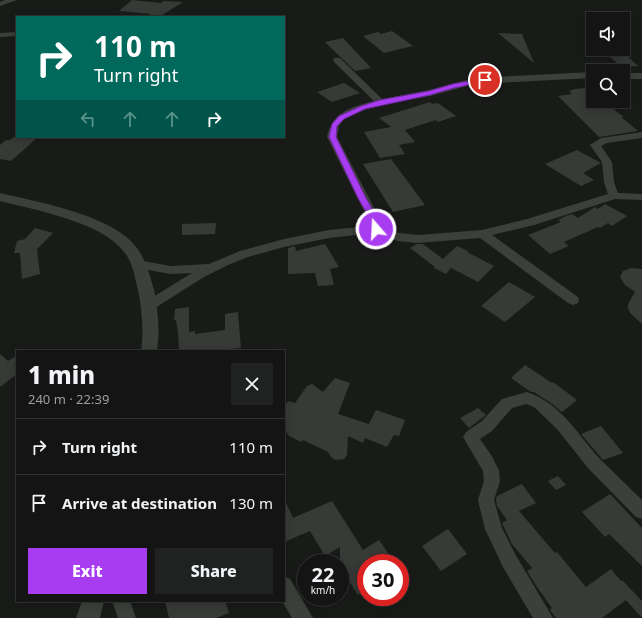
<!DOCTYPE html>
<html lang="en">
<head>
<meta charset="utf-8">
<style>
  :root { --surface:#131413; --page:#202121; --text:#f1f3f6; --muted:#9d9ea0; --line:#323333; --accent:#a83cf0 }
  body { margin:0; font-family:"Noto Sans",sans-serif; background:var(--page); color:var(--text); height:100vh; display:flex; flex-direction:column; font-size:15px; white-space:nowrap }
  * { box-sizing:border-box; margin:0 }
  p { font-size:13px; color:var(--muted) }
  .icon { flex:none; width:22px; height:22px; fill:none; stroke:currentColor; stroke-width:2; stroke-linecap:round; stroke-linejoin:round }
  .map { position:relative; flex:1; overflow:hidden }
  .drawer { position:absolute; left:16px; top:350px; width:269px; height:252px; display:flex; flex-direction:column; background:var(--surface); border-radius:0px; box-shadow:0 2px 10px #0003,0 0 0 1px var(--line) }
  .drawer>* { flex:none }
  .top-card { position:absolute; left:16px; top:16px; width:269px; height:122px; border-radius:0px; box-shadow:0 2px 10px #0003,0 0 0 1px var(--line); background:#00695c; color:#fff; overflow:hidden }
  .controls { position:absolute; left:586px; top:12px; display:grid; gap:8px }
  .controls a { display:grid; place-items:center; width:44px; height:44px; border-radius:0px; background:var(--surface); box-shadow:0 2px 10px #0003,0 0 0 1px var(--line); font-size:20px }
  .speed { position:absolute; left:297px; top:554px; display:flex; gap:8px; font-size:20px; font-weight:700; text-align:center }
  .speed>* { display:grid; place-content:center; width:52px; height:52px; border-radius:50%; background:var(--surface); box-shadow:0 2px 10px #0003,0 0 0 1px var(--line); line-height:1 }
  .speed small { font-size:10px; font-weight:400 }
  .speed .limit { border:6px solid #d22; background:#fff; color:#111 }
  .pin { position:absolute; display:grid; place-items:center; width:34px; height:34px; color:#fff; margin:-17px; border:2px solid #fff; border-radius:50%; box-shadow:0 1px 4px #0007 }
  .me { position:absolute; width:44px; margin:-22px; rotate:341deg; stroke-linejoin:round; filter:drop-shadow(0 0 3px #0008) }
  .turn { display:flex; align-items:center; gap:14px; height:84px; padding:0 12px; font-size:18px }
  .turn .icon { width:52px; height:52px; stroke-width:2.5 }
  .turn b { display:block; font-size:28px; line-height:34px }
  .lanes { display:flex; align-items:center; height:38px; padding:0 12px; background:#0003; justify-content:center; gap:20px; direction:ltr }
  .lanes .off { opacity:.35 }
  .round { display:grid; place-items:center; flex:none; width:42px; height:42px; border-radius:0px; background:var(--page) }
  .head { display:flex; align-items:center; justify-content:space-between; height:68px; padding:0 12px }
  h1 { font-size:24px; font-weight:800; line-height:30px }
  .primary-button { display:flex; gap:8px; margin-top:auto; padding:8px 12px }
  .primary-button a { flex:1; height:46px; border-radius:0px; background:var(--accent); color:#fff; font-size:16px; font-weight:800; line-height:46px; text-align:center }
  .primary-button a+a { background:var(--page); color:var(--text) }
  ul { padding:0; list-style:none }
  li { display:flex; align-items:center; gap:12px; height:56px; padding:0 12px; border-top:1px solid var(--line) }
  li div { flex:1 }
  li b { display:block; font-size:15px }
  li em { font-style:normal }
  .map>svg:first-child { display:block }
</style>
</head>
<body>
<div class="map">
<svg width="642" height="618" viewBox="0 0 642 618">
  <rect width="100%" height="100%" fill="#191b19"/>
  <!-- building -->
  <g fill="#373a36">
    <path d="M132,0L161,3L163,1L183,2L159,17H148L150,14L119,11Z"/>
    <path d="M392,31L413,46L384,53L363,36L378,32L381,34Z"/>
    <path d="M498,33L522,34L534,63Z"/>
    <path d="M343,38L371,68L355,71L325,42Z"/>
    <path d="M625,54L638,66L622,67L609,56Z"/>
    <path d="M344,83L360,93L332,102L317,92Z"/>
    <path d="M593,87V101H603L624,117H621L638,131L599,137L558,96L572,94L569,91L575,89Z"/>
    <path d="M430,102L432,104L438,103L456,116L438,122L436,120L405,130L415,142L399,145L405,154L380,158L364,132L391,127L379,118Z"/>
    <path d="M14,137H38L11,161L0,159V145L6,140H10Z"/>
    <path d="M577,150L601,163L583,173L594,180L581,186L545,164Z"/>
    <path d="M391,159L425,205L393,212L363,164Z"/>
    <path d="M605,204L627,216L612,226L608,223L600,228L598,227L564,242L569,246L550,254L528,235L561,222L558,220L566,216L572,214L578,218L595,207L598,209Z"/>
    <path d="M216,223L215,234L182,235V224Z"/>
    <path d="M35,228L53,233L37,249L40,274L22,279L20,253H14L17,241L25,239Z"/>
    <path d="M325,244L339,267L330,269L334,285L318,286L315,273L288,274V248L295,246L296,251Z"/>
    <path d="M417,244H423L443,259L457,246L468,251L467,252L494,266L478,282L451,268L446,274L434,268L435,267L410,248Z"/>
    <path d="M631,268L642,269V324L630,313L628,308V304L635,292L625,285L620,277L623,271Z"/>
    <path d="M509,282L535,297L505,322L481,306Z"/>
    <path d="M189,307V332L195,331V334L225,330V314L238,312L241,348L229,349L230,351H179L178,332L176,320H174L175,309Z"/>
    <path d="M0,354L8,361L17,355V374L0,387Z"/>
    <path d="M525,365L552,383L553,382L577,400L562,412L551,403L534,392H531L511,378Z"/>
    <path d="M335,378L350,383L338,414L369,424L376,410L405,420L399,436L394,435L387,447L365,438L363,443L348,436L347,455L344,459L336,460L332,458L328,452L303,440L301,442L289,436L284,428V408L288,401L295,403L307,386L312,384L323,392Z"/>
    <path d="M478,408L486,415L469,428L460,418Z"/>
    <path d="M601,426L623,453L603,460L581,434Z"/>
    <path d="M558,476L566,485L556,490L548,481Z"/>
    <path d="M522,484L536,503L519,511L555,553L557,552L586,587L611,569L621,581L622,580L642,601V618L626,600L602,618H556L550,610L552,608L537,587L527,571L532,568L512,544L502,523L507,520L497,506L496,500L497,496Z"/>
    <path d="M610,494L642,528V566L609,534L605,537L582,512Z"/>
    <path d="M284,498L293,518L332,501L363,550L379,540L395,563H366V590L358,595L340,567V547L325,556L310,531L284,542Z"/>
    <path d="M448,529L467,554L441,571L422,546Z"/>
    <path d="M165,601H225L229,613L216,618H169Z"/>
  </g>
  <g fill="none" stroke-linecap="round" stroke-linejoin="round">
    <!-- minor -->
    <g fill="#3c403a" fill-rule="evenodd">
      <path d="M5,0H17L0,6V2Z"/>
      <path d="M17,32V36L0,37V33Z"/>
      <path d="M334,58H340L382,99L429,90L474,78L593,72V78L474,84L430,96L381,104L366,109L344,119L339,126L337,137L379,217L380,227L399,233L418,235L482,230L527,219L608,194L604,182L602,162L590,145L601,138L642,132V138L607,143L601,146L612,162L614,182L618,193L642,194V200L615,199L534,225L492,235L578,297L579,300L578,303L573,305L568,303L480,238L418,243L398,241L374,233L329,238L284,247L248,257L228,265L204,277L155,308L150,310L145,308L144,305L145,302L192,273L171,274L137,268L133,267L131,264L133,261L137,260L171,266L209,264L240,251L284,239L329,230L369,226L367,217L327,137C332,112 351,107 374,101L334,62L333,60Z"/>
      <rect x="623" y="73" width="19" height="6"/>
      <path d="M527,392C562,404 577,434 600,459C614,473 628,486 642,500V519L636,517L588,468L557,429L534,407L526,404L512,408L492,431L480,439L493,458L499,471L500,481L494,500L502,528L515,554L553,618H533L503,567L485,529L478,500L484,481L483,471L463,437L466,432L482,421L502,399Z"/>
      <path d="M284,576L290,579L313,618H292L282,601H284Z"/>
      <path d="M112,601H130L136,618H118Z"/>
    </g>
    <!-- tertiary -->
    <g fill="#3c403a" fill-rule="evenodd">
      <path d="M0,193C38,202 113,215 137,248C146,260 150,276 154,290C158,310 160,331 157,351H141C144,331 142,310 138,290C135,278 133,263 125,253C103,222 35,210 0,201Z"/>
      <path d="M82,601H104L100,618H76Z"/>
    </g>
  </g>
  <!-- route -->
  <path fill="#a83cf0" stroke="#6d279c" d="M485,78L487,79V81L454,88L430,95L365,109L344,119L337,126L336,137L366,198L377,217L380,229L378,231H373L369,217L358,198L329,137L332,124L339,116L361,106L380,100L429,91L453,84Z"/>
</svg>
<div class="controls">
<a><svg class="icon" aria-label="sound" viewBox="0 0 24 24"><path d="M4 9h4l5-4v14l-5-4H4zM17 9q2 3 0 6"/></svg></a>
<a><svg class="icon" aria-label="search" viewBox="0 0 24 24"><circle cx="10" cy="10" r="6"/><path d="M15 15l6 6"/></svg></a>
</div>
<div class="speed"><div>22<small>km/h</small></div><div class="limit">30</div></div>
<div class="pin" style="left:485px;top:80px;background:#d93025"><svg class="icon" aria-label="arrive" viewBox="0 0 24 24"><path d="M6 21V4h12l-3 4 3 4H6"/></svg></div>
<svg class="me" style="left:376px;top:229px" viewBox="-20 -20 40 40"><circle r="17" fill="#a83cf0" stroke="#fff" stroke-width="3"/><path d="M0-11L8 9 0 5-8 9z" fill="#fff"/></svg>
<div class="top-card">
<div class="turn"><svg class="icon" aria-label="right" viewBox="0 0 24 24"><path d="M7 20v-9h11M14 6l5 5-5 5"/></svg><div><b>110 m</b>Turn right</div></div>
<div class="lanes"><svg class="icon off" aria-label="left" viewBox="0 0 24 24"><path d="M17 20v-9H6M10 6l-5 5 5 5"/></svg><svg class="icon off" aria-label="ahead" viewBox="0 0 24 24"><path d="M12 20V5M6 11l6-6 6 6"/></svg><svg class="icon off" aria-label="ahead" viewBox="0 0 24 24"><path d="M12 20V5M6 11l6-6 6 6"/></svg><svg class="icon" aria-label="right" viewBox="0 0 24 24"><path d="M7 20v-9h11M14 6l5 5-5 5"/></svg></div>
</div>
<section class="drawer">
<div class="head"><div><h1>1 min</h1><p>240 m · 22:39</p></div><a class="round"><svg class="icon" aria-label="close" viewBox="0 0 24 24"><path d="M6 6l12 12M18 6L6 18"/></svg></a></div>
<ul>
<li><svg class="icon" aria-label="right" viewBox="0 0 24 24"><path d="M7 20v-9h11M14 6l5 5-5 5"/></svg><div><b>Turn right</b></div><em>110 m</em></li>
<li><svg class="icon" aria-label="arrive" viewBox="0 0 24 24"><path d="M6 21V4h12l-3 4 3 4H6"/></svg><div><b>Arrive at destination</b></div><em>130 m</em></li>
</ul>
<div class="primary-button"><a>Exit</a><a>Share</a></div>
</section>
</div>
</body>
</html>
